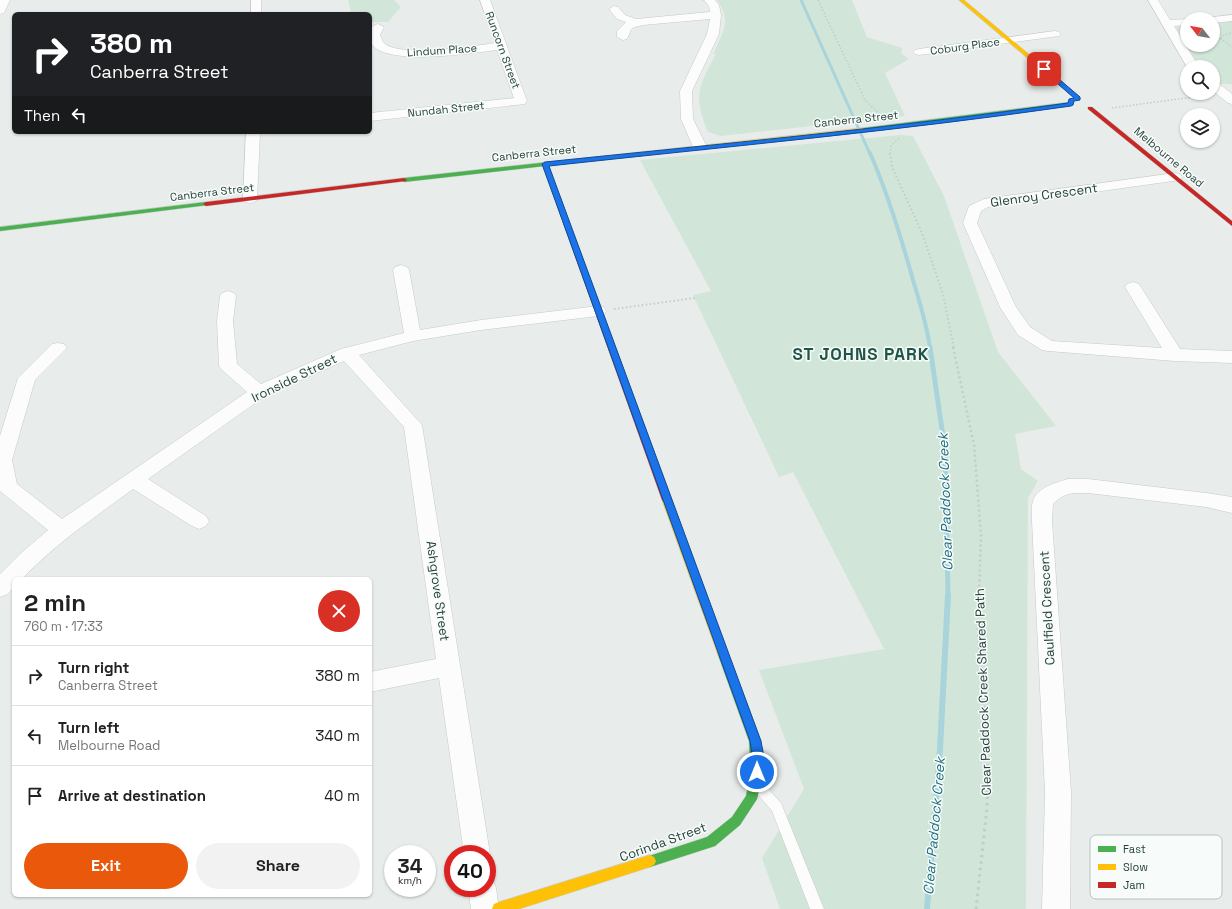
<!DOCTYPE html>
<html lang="en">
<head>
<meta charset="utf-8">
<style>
  :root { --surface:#fff; --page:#f2f2f2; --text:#222; --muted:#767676; --line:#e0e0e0; --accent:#ea580c }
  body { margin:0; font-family:"Space Grotesk",sans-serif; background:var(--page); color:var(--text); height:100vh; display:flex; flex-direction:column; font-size:15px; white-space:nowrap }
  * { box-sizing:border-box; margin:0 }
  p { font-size:13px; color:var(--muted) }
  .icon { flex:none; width:22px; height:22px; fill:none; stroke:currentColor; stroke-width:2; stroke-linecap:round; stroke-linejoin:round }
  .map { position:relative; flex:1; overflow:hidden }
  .panel { position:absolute; left:12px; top:577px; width:360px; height:320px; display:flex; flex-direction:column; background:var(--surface); border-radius:6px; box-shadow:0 1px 3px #0004 }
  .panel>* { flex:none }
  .guide { position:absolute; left:12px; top:12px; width:360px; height:122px; border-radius:6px; box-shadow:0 1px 3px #0004; background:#202124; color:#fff; overflow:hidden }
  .needle { width:26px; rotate:301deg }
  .buttons { position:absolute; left:1180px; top:12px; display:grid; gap:8px }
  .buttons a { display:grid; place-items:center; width:40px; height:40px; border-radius:50%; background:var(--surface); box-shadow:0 1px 3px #0004; font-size:20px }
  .speed { position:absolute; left:384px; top:845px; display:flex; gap:8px; font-size:20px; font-weight:700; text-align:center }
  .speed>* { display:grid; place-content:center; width:52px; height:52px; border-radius:50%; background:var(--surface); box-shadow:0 1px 3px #0004; line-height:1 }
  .speed small { font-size:10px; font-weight:400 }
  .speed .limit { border:6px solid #d22; background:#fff; color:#111 }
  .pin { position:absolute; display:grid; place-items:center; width:34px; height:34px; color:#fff; margin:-17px; border-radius:8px; box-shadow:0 2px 6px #0006 }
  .me { position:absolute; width:44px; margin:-22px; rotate:0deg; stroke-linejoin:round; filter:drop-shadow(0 0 3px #0008) }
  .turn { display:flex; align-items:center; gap:14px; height:84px; padding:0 12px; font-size:18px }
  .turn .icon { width:52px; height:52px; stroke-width:2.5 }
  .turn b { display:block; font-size:28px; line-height:34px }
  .then { display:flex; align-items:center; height:38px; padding:0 12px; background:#0003; gap:8px; font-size:15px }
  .round { display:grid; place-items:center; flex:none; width:42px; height:42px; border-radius:21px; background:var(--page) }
  .overview { display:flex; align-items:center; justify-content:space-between; height:68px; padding:0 12px }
  h1 { font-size:24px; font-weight:800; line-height:30px }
  .action { display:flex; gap:8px; margin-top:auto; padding:8px 12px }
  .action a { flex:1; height:46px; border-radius:24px; background:var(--accent); color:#fff; font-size:16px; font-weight:800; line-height:46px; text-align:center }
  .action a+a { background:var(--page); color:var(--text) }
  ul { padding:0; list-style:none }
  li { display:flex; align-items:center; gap:12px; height:60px; padding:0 12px; border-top:1px solid var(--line) }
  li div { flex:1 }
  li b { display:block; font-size:15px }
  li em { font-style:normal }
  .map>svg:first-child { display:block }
</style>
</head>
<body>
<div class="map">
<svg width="1232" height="909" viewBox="0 0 1232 909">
  <rect width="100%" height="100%" fill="#e8edeb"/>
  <!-- green -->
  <g fill="#d1e6d8">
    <path d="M348,0H394L401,7L388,22H371L370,14H355L351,12Z"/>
    <path d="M717,0H852L867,37L902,48L901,53L909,59L885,73L905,116L721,136L708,132C693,96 698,87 716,54H713C723,32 732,21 717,0Z"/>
    <path d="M1232,21V84H1220L1213,80V67H1199L1176,27L1187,26V45H1213V23Z"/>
    <path d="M900,135L913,136L944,196L998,352L1056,426L1015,434L1021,469L1038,481L1028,498L1026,909H780L762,858L804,789L759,670L884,649L793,472L779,477L693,295L711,291L640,160Z"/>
  </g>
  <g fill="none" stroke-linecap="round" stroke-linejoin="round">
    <!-- stream-far3 -->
    <path stroke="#a9d4db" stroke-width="3" d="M801,0L870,154"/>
    <!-- stream-far2 -->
    <path stroke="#a9d4db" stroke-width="4" d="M870,153C888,194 901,237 913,280C920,303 927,325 930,348"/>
    <!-- stream-far1 -->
    <path stroke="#a9d4db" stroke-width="5" d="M930,347L945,450L948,596"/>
    <!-- stream -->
    <path stroke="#a9d4db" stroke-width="6" d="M927,909L940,749L948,595"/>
    <defs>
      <path id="lane" d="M759,781L763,783L781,803L824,909H810L772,811L755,791L753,787L755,783Z"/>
      <g id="street">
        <path d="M0,0H10L4,13L0,14Z"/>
        <rect x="251" y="0" width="10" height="14"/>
        <path d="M480,0H490L527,101L525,104L370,121V113L514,98L497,50C478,52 360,72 370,32C371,27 374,25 378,24L384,27L380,35C381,37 382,41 384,43C398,58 474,46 495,43Z"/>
        <path d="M704,0H715L719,5L721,15L719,34L692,91L693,119L707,147L705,150H695L693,147L681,119L680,91L707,34L710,19L643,25C627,29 633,28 627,39L623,40L617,37V31L626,22L617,19L609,9L614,6L618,7L625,15L636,19L710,12L709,6Z"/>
        <path d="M1148,0H1158L1170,20L1187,19H1188L1187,25L1174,26L1199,67H1187Z"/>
        <path d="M1232,15V21L1213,23V19H1208L1213,17Z"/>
        <path d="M1055,31L1059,32L1061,34L1059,36L919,55L915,54L913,52L915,50L919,49Z"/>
        <path d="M1213,81L1217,82L1232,94V104L1228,103L1213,91Z"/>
        <path d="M246,132H260L257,199L255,202L250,203L245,202L243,199Z"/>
        <path d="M1175,173L1180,174L1182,177L1180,180L988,207L981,211L977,223L1016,307L1030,327L1052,341L1162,348L1125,287L1127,284L1133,282L1139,284L1180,349L1232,351V363L1175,361L1048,351L1042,350L1018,335L1000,307L963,223L969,206L984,199Z"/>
        <path d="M401,265L407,267L409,270L420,330L481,320L598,306L604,307L606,311L604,315L598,316L481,330L413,341L359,355L422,425L490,854L487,862V854H464L439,678L370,692V672L436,659L404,427L344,361L265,396L148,479L206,516L209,521L206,526L199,529L192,526L133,489C95,517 55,544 22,579H14V587L8,594L0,597V574L20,554L48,530L0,491V436L18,378L52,344L58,343L64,344L67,348L35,380L12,460L17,484L62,519L247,392L222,370L219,366L217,321L220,296L222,293L228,291L234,293L236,296L233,321L237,364L261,384L341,349L404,333L393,270L395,267Z"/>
        <path d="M1068,479H1088L1206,493L1232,497V513L1206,507L1088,493C1071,493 1065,492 1053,504L1052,521L1071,792L1070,909H1042L1045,792L1032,521C1032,515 1031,507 1033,501C1038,487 1055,483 1068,479Z"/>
        <path d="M487,877L492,878L496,888L499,909H471L468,888H487Z"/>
      </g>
      <g id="fast">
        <path d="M1071,102L1073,103V105L863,132L860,130L863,128Z"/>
        <path d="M595,157L598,159L597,160L404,182L401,180L404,178Z"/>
        <path d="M206,202L208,203V205L0,231V227Z"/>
        <path d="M722,647L726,649L727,652L761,741L763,774L757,799L740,825L715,846L650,867L646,865L644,861L646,857L707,837L732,817L746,796L751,774L749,741L717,652L718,649Z"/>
      </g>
      <g id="slow">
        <path d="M959,0H964L1080,97V99H1076Z"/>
        <path d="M863,128L865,129V131L595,161L592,159L595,157Z"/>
        <path d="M545,162L548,164L565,211L564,212H560L559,211L542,164Z"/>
        <path d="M667,496L670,498L672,500L727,652L726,655L722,657L718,655L717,652L662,500L664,498Z"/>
        <path d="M650,855L654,857L656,861L654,865L650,867L519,909H492L494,904L499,902Z"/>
      </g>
      <g id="jam">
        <path d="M1088,107H1092L1232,221V226L1088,109Z"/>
        <path d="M404,178L407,180L406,181L206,206L203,204L206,202Z"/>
        <path d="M562,209L565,211L672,500L670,502H664L662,500L559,211Z"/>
      </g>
    </defs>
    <!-- lane casing -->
    <use href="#lane" stroke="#c5cac8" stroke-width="1"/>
    <!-- street casing -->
    <use href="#street" stroke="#c5cac8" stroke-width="1"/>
    <!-- fast casing -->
    <use href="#fast" stroke="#c3cbc8" stroke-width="1"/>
    <!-- slow casing -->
    <use href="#slow" stroke="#c3cbc8" stroke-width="1"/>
    <!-- jam casing -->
    <use href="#jam" stroke="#c3cbc8" stroke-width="1"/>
    <!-- path-far3 -->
    <g stroke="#c3ccca" stroke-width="1.5" stroke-dasharray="1.5 2" stroke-linecap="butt">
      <path d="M818,0L865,100L882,116"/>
      <path d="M1213,37L1221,39L1232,47"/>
      <path d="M1221,39L1224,35L1232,33"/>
      <path d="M1112,108L1208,95"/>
      <path d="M890,154L891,146L899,138"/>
    </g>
    <!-- path-far2 -->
    <g stroke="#c3ccca" stroke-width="2" stroke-dasharray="1.5 2.5" stroke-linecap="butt">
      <path d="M890,153L892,167L922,233L943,294L954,348"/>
      <path d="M614,309L695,298"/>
    </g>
    <!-- path-far1 -->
    <path stroke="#c3ccca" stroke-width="2.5" stroke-dasharray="2 3" stroke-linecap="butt" d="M953,347L974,445L981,536L979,596"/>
    <!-- path -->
    <path stroke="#c3ccca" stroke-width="3" stroke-dasharray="2.5 4" stroke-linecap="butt" d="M976,909L987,808L988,748L978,628L979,595"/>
    <!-- lane -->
    <use href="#lane" fill="#fcfcfc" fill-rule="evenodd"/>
    <!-- street -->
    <use href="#street" fill="#fcfcfc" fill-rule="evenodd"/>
    <!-- fast -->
    <use href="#fast" fill="#4caf50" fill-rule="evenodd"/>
    <!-- slow -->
    <use href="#slow" fill="#ffc107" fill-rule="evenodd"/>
    <!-- jam -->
    <use href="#jam" fill="#c62828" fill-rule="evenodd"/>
  </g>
  <!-- route -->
  <path fill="#1a73e8" stroke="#114b97" d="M1042,68H1046L1080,97V100L1074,101L1073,105L1071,106C898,131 723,147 549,166L761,741C763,753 767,765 762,776L757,778L753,776L751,772L753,762L750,741L542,164L545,162C720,144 894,128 1068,103L1069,99L1074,98L1042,70Z"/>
  <g text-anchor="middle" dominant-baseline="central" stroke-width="3" stroke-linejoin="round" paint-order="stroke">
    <!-- far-street labels -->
    <g font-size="11" fill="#24423a" stroke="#f7fbf9">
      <text transform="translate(965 46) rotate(-8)">Coburg Place</text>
      <text transform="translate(442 50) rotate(-4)">Lindum Place</text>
      <text transform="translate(503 50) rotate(70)">Runcorn Street</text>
      <text transform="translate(446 109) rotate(-6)">Nundah Street</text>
      <text transform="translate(856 119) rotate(-6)">Canberra Street</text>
      <text transform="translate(534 153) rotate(-6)">Canberra Street</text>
      <text transform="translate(1169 157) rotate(40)">Melbourne Road</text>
      <text transform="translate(212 192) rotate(-7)">Canberra Street</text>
    </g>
    <!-- street labels -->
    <g font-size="13" fill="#24423a" stroke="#f7fbf9">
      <text transform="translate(1044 195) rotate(-8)">Glenroy Crescent</text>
      <text transform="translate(294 378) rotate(-26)">Ironside Street</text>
      <text transform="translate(438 591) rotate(82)">Ashgrove Street</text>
      <text transform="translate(1047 608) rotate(-93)">Caulfield Crescent</text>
      <text transform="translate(983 692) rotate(-92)">Clear Paddock Creek Shared Path</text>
      <text transform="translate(663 842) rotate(-20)">Corinda Street</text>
    </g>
    <!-- water labels -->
    <g font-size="14" font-style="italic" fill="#1c6f80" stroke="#f7fbf9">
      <text transform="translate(945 502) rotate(-92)">Clear Paddock Creek</text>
      <text transform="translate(934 826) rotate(-85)">Clear Paddock Creek</text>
    </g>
    <!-- district labels -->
    <g font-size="17" font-weight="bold" letter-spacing="1" fill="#1f5548" stroke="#f7fbf9">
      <text x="861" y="354">ST JOHNS PARK</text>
    </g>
  </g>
  <!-- legend -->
  <rect x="1090" y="835" width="132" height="64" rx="6" fill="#f7fbf9" stroke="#b8c4c0" stroke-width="1"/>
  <rect x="1098" y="846" width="18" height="6" fill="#4caf50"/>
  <rect x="1098" y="864" width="18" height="6" fill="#ffc107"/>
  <rect x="1098" y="882" width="18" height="6" fill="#c62828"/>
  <g font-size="11" fill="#24423a">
    <text x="1123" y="853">Fast</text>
    <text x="1123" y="871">Slow</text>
    <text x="1123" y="889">Jam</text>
  </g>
</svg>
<div class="buttons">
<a><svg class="needle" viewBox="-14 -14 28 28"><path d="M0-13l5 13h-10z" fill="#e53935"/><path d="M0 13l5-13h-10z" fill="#767676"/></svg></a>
<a><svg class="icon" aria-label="search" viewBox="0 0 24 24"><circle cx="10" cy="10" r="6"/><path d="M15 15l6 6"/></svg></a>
<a><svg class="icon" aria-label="layers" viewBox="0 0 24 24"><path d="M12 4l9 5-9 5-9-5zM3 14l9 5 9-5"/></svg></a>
</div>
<div class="speed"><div>34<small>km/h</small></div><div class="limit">40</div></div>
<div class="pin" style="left:1044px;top:69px;background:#d93025"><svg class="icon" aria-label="arrive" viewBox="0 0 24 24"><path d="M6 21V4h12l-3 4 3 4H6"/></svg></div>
<svg class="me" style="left:757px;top:772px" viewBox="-20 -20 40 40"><circle r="17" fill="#1a73e8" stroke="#fff" stroke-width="3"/><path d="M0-11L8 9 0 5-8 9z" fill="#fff"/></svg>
<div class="guide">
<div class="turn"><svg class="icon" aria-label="right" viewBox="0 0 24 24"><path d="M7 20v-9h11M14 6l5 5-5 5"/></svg><div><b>380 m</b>Canberra Street</div></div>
<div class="then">Then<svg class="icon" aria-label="left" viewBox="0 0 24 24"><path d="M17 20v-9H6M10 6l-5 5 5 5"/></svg></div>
</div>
<section class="panel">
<div class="overview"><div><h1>2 min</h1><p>760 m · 17:33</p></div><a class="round" style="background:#d93025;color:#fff"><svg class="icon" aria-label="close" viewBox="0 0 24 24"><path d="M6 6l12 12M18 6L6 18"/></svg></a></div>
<ul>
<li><svg class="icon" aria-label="right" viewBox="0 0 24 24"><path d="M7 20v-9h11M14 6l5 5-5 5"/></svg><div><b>Turn right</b><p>Canberra Street</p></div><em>380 m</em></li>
<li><svg class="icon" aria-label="left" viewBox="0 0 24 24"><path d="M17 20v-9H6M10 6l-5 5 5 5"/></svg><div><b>Turn left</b><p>Melbourne Road</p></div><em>340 m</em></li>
<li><svg class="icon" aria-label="arrive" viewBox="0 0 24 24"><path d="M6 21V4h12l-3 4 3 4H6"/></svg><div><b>Arrive at destination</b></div><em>40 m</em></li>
</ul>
<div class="action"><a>Exit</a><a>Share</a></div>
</section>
</div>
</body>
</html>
